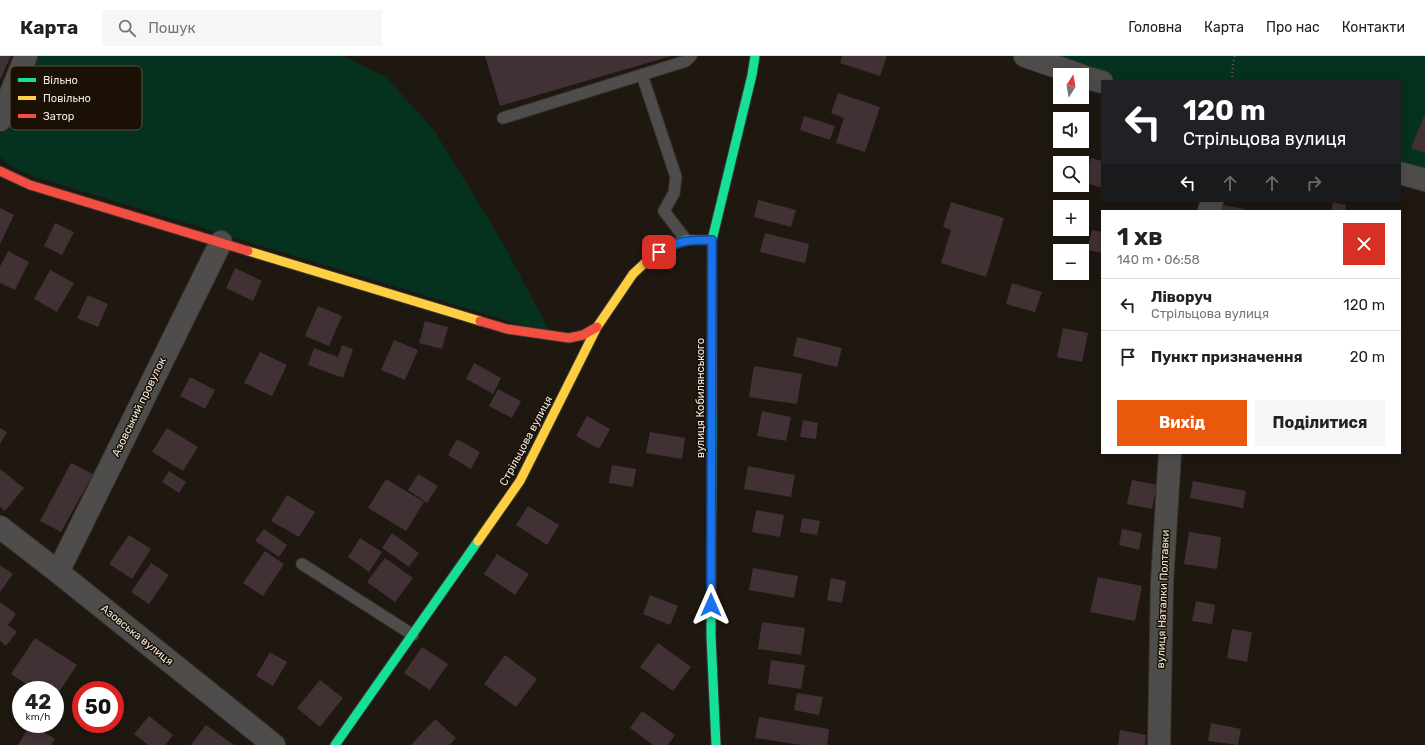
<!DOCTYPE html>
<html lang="uk">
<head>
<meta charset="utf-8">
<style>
  :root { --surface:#fff; --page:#f6f6f6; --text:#222; --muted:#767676; --line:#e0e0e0; --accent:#ea580c }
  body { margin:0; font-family:Rubik,sans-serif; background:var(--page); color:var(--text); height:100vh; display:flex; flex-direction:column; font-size:15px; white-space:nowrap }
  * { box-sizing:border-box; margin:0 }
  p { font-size:13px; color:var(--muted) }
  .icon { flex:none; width:22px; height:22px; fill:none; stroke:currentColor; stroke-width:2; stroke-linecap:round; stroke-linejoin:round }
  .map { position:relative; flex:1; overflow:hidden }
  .side { position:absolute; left:1101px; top:154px; width:300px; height:244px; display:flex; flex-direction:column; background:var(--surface); border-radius:0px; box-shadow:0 2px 10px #0003 }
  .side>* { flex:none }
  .banner { position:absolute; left:1101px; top:24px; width:300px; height:122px; border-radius:0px; box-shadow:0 2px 10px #0003; background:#202124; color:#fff; overflow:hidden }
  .needle { width:26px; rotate:11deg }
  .fabs { position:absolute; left:1053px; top:12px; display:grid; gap:8px }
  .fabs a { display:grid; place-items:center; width:36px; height:36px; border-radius:0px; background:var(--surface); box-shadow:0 2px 10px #0003; font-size:20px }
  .speed { position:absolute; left:12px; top:625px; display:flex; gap:8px; font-size:20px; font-weight:700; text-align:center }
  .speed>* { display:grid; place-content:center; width:52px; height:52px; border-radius:50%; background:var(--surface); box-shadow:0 2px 10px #0003; line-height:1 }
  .speed small { font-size:10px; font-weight:400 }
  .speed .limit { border:6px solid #d22; background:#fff; color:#111 }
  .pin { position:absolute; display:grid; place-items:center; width:34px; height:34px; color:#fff; margin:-17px; border-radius:8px; box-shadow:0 2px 6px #0006 }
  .me { position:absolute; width:44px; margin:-22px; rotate:0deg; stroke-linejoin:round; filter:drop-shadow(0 0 3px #0008) }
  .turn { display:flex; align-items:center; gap:14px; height:84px; padding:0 16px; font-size:18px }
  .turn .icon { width:52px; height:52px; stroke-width:2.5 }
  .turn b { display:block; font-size:28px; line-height:34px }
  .lanes { display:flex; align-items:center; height:38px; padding:0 16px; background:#0003; justify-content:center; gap:20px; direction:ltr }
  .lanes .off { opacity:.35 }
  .round { display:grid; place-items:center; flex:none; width:42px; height:42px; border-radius:0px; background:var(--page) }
  .summary { display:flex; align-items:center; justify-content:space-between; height:68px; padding:0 16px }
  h1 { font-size:24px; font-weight:700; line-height:30px }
  .action { display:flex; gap:8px; margin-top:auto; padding:8px 16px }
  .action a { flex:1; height:46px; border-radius:0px; background:var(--accent); color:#fff; font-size:16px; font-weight:700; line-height:46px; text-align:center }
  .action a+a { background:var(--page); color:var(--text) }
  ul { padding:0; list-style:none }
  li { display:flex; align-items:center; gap:12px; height:52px; padding:0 16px; border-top:1px solid var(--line) }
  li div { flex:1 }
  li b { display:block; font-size:15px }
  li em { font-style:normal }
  header { display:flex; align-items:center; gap:24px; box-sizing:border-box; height:56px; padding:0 20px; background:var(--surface); border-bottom:1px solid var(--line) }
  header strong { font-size:19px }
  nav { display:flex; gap:22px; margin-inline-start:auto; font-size:14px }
  .search { width:280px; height:36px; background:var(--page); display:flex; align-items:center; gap:10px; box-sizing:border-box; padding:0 14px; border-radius:0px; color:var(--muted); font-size:15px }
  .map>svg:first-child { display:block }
</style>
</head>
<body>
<header>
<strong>Карта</strong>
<div class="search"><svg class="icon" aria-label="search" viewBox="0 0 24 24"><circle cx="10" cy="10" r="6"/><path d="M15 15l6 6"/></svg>Пошук</div>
<nav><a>Головна</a><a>Карта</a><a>Про нас</a><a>Контакти</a></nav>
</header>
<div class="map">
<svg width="1425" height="689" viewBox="0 0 1425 689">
  <rect width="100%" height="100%" fill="#1e1811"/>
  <!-- green -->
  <g fill="#05311f">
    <path d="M39,0H343L386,21L434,74L504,189L551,278L32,120L10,110L0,101V79Z"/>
    <path d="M1025,0H1425V124L1400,117V25H1102Z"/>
  </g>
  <!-- building -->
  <g fill="#413134">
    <path d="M0,0H11L0,24Z"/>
    <path d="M485,0H671L500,50Z"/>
    <path d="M842,0H887L880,20L840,7Z"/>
    <path d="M838,37L880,51L865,96L836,87L844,62L831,57Z"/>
    <path d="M1425,58V97L1411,92Z"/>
    <path d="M804,60L835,70L830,84L800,74Z"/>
    <path d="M1091,102L1102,105V132L1083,126Z"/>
    <path d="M758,144L796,154L791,171L754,161Z"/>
    <path d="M951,146L1004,162L986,221L941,207L951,174L943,171Z"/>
    <path d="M1333,146L1346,149L1345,155H1331Z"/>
    <path d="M1223,149L1244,153L1243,155H1221Z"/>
    <path d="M0,152L14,159L0,188Z"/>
    <path d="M55,167L74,176L62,199L44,190Z"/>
    <path d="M1092,174L1102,176V197L1087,194Z"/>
    <path d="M765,177L809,188L805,207L760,196Z"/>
    <path d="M8,195L29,206L15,234L0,227V211Z"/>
    <path d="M235,212L262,225L253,245L226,232Z"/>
    <path d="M50,214L74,227L57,256L34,243Z"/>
    <path d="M1012,227L1042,236L1035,256L1006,248Z"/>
    <path d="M88,239L108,248L98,271L77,262Z"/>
    <path d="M318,250L342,260L329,290L305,280Z"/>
    <path d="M425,265L448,271L442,293L419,287Z"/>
    <path d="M1063,272L1088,277L1082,306L1057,301Z"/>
    <path d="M797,281L842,292L837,311L793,300Z"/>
    <path d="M394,284L418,294L405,324L381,314Z"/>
    <path d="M342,289L353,293L343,322L308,309L314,292L338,301Z"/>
    <path d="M260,296L287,309L272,340L244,327Z"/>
    <path d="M474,307L501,322L493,338L466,323Z"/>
    <path d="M754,310L802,318L797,348L749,341Z"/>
    <path d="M190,321L215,334L205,353L180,340Z"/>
    <path d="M498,333L521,345L512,362L489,350Z"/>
    <path d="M762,355L791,361L786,385L757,380Z"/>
    <path d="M587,360L610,373L599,393L576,380Z"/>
    <path d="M803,364L818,367L816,383L800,381Z"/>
    <path d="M0,372L7,376L0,388Z"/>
    <path d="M167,372L198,391L183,415L152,396Z"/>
    <path d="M650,376L685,382L682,403L646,397Z"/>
    <path d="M457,383L480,396L471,413L448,399Z"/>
    <path d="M71,407L93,418L61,476L40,465Z"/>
    <path d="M612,409L636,413L633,431L609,427Z"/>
    <path d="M748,410L795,419L791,441L744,433Z"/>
    <path d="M0,413L24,432L5,455L0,451Z"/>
    <path d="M169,415L186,426L179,437L162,426Z"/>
    <path d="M418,418L438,430L427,447L408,434Z"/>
    <path d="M386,423L424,446L406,475L368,452Z"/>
    <path d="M1132,424L1157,429L1152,453L1127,448Z"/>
    <path d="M1193,425L1246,435L1243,452L1190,442Z"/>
    <path d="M287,439L315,456L299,481L271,465Z"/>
    <path d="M528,450L559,469L547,489L516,469Z"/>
    <path d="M756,454L784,459L780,481L752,476Z"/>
    <path d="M802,462L820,465L817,479L800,476Z"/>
    <path d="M264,473L287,489L279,501L255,485Z"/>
    <path d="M1122,473L1142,477L1139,494L1119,489Z"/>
    <path d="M1189,476L1221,481L1217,513L1184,508Z"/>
    <path d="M392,477L419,497L409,511L382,492Z"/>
    <path d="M129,479L151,493L132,523L109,508Z"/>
    <path d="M360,482L382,496L369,516L348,501Z"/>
    <path d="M265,495L284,508L263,540L243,527Z"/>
    <path d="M497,498L529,518L515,539L484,518Z"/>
    <path d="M385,502L413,522L395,546L367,526Z"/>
    <path d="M151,507L169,519L149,548L131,536Z"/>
    <path d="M0,509L13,518L0,536Z"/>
    <path d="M753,512L798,520L794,542L749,534Z"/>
    <path d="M1098,521L1142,530L1135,565L1090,556Z"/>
    <path d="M831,522L846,525L842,547L827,544Z"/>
    <path d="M650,539L678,550L670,569L643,558Z"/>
    <path d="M1196,545L1215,549L1212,568L1192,565Z"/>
    <path d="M0,546L16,558L8,569L17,576L6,590L0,585Z"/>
    <path d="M762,566L805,572L801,599L758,593Z"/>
    <path d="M1232,573L1252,576L1247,606L1227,602Z"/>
    <path d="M35,582L77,609L55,642V634H35L11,618Z"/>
    <path d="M658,587L691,611L673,635L640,611Z"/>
    <path d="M422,591L448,608L430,634L404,617Z"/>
    <path d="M270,596L287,606L273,630L256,620Z"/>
    <path d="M505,599L537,623L516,651L484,628Z"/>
    <path d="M771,604L805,609L801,633L768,628Z"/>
    <path d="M320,624L343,642L320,671L297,652Z"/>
    <path d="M797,637L823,641L819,659L794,654Z"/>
    <path d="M642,655L675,679L668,689H653L630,672Z"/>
    <path d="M149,660L173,679L165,689H148L134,678Z"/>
    <path d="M759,661L829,673L827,689H802L755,682Z"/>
    <path d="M435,663L456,682L449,689H411Z"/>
    <path d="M1211,667L1241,673L1238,689L1208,685Z"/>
    <path d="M31,668L55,683L51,689H18Z"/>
    <path d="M206,669L234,689H191Z"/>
    <path d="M1120,674L1146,679L1145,689H1118Z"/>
  </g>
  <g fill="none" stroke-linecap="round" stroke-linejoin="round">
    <defs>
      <g id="lane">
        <path d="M642,19L676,121L674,137L664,155L686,184"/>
        <path d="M503,62L686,5L691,0"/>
        <path d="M302,508L413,579"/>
      </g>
      <g id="street">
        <path d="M1025,0L1080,19"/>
        <path d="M1082,20L1102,26"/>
        <path d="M0,64L26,0"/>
        <path d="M1400,117L1425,124"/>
        <path d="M1209,155L1212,145"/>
        <path d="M0,471L58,516L274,689"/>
        <path d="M58,516L221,186"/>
        <path d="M1159,689L1162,526L1170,397"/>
      </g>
      <g id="fast">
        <path d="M712,192V184L752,19L755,0"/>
        <path d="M649,203L669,190L686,184H712"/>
        <path d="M712,357L711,580L716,689"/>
        <path d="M335,689L478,485"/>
      </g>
      <g id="slow">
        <path d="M248,195L480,265"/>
        <path d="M478,485L520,425L597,271L633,218L649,203"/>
      </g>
      <g id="jam">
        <path d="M0,115L30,129L248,195"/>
        <path d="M480,265L507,273L569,282L583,279L597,271"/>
        <path d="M712,357V192"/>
      </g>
    </defs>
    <!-- lane casing -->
    <use href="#lane" stroke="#3b352f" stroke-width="13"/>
    <!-- street casing -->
    <use href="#street" stroke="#3b352f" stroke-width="24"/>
    <!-- fast casing -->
    <use href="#fast" stroke="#3b352f" stroke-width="11"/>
    <!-- slow casing -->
    <use href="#slow" stroke="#3b352f" stroke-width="11"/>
    <!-- jam casing -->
    <use href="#jam" stroke="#3b352f" stroke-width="11"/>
    <!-- path -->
    <path stroke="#5b5856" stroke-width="2.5" stroke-dasharray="1 3" stroke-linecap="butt" d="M1232,25L1233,7L1235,0"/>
    <!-- lane -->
    <use href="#lane" stroke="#4f4c4c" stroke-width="11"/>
    <!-- street -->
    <use href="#street" stroke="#4f4c4c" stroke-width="22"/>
    <!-- fast -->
    <use href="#fast" stroke="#16e098" stroke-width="9"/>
    <!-- slow -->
    <use href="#slow" stroke="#ffcf43" stroke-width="9"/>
    <!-- jam -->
    <use href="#jam" stroke="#f24e42" stroke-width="9"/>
  </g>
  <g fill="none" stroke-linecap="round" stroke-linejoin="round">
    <defs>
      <path id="route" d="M659,196C679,184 690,184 712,184L711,549"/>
    </defs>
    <!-- route casing -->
    <use href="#route" stroke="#114b97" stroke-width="10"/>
    <!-- route -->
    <use href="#route" stroke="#1a73e8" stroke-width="7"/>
  </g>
  <g text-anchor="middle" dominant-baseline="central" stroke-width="3" stroke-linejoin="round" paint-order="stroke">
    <!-- street labels -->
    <g font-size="11" fill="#f0e8df" stroke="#1a1004">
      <text transform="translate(700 342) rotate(-90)">вулиця Кобилянського</text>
      <text transform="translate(139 351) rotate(-64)">Азовський провулок</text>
      <text transform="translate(526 385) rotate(-62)">Стрільцова вулиця</text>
      <text transform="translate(1163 543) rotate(-88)">вулиця Наталки Полтавки</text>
      <text transform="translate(137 579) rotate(39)">Азовська вулиця</text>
    </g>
  </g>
  <!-- legend -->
  <rect x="10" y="10" width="132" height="64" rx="6" fill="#1a1004" stroke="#5a5146" stroke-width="1"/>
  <rect x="18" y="22" width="18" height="4" fill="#16e098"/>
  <rect x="18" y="40" width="18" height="4" fill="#ffcf43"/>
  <rect x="18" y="58" width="18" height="4" fill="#f24e42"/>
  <g font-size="11" fill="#f0e8df">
    <text x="43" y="28">Вільно</text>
    <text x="43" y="46">Повільно</text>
    <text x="43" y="64">Затор</text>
  </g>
</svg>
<div class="fabs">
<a><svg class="needle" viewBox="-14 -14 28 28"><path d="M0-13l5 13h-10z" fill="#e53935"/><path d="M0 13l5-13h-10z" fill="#767676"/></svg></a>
<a><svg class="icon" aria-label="sound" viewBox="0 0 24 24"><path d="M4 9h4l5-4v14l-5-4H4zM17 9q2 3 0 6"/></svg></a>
<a><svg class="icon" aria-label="search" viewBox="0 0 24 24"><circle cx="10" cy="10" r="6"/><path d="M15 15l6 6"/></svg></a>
<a>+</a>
<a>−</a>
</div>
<div class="speed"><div>42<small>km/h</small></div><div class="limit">50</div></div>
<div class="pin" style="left:659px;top:196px;background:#d93025"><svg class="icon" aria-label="arrive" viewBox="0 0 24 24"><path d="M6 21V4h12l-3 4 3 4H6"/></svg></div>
<svg class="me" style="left:711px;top:549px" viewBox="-20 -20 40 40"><path d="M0-17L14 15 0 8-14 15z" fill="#1a73e8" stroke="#fff" stroke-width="4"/></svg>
<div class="banner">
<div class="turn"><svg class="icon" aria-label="left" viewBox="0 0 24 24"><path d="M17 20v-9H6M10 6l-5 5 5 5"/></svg><div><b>120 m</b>Стрільцова вулиця</div></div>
<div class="lanes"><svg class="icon" aria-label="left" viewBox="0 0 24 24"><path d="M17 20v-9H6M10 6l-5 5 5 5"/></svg><svg class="icon off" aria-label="ahead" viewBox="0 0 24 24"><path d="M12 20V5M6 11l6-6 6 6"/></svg><svg class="icon off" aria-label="ahead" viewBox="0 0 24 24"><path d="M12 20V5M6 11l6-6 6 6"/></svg><svg class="icon off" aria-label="right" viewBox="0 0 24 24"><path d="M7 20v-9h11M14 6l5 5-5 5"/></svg></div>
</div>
<section class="side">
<div class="summary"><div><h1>1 хв</h1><p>140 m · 06:58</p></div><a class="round" style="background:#d93025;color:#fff"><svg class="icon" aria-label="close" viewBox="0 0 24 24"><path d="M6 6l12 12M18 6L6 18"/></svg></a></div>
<ul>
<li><svg class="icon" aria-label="left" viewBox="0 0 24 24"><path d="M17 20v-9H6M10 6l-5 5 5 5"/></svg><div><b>Ліворуч</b><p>Стрільцова вулиця</p></div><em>120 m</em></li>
<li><svg class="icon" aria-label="arrive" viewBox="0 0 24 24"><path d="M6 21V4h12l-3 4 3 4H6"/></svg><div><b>Пункт призначення</b></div><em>20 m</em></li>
</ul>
<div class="action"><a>Вихід</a><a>Поділитися</a></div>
</section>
</div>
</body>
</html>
